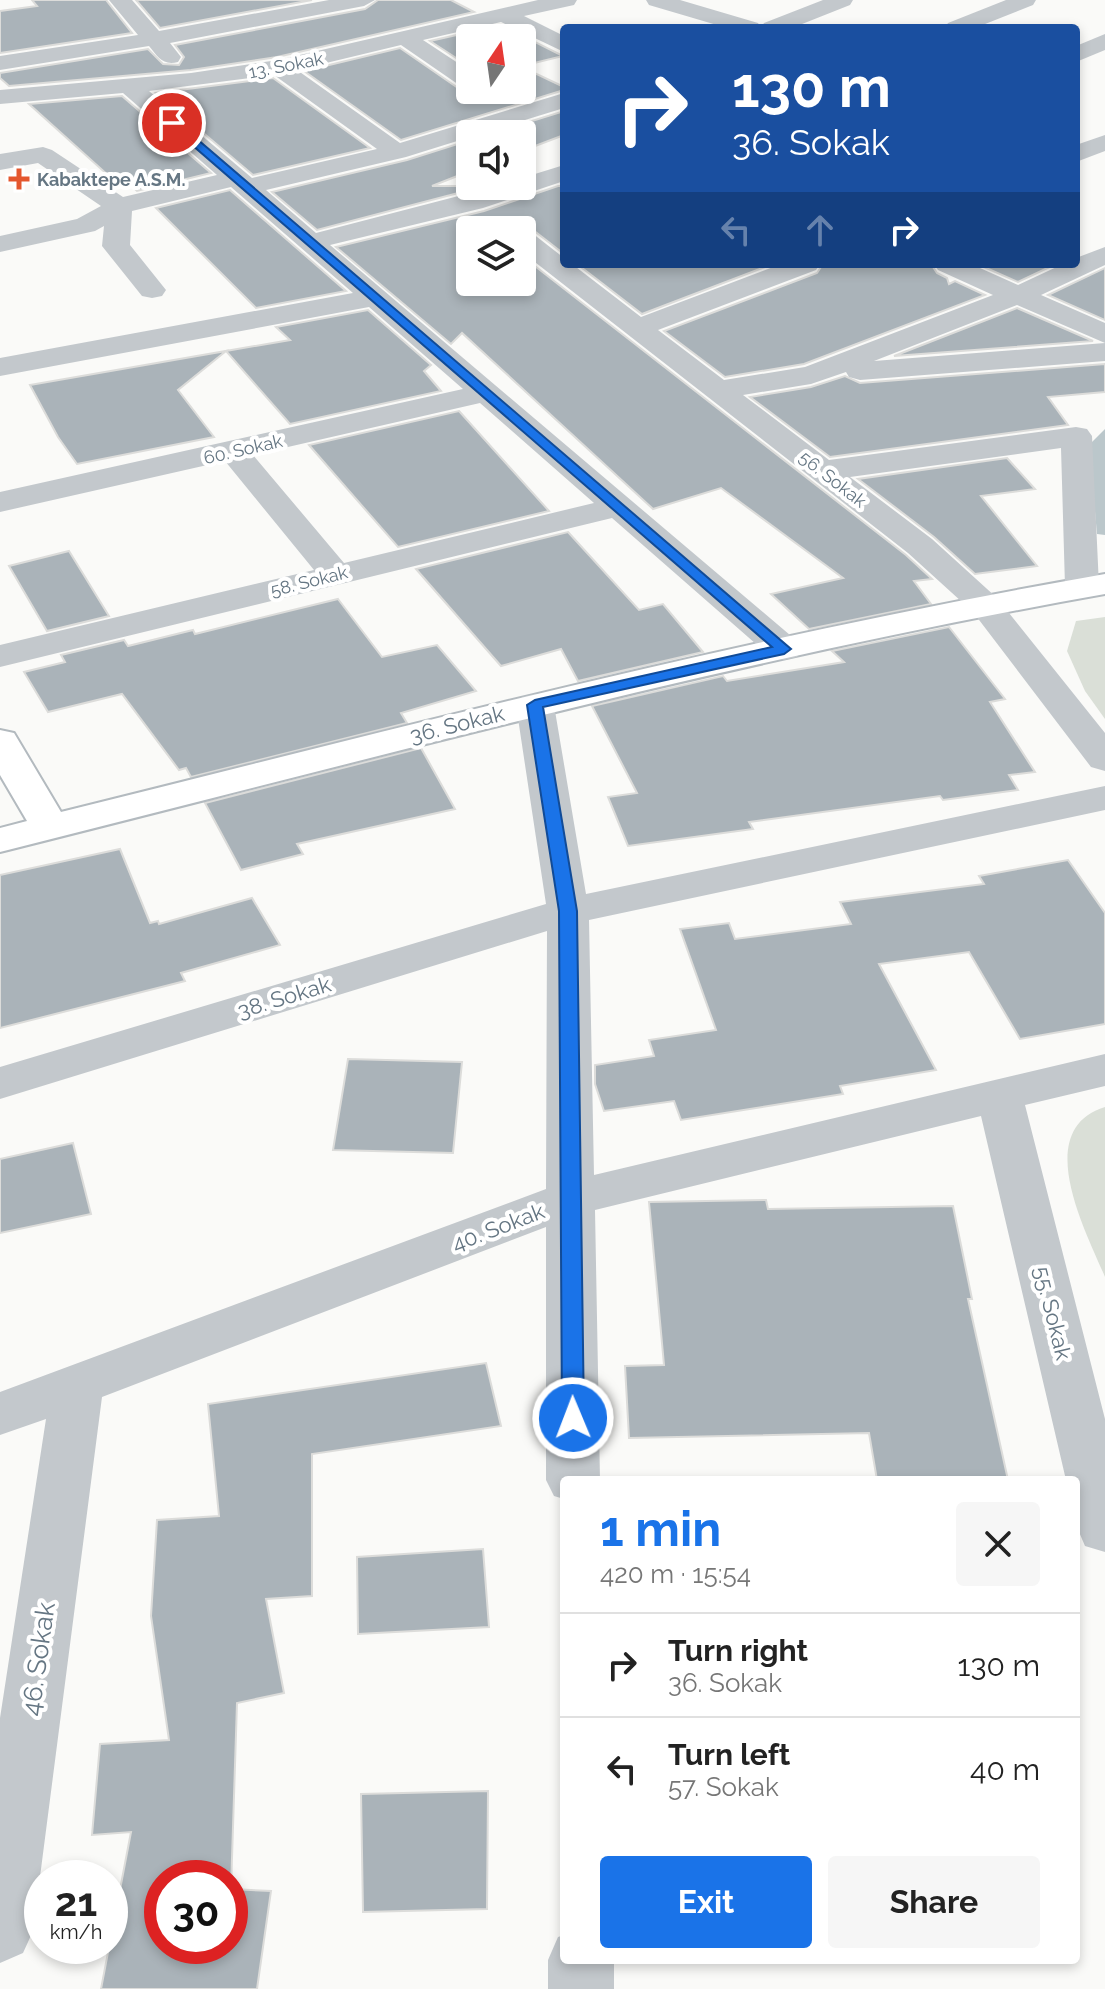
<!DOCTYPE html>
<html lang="en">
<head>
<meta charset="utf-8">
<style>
  :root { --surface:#fff; --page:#f6f6f6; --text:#222; --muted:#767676; --line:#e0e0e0; --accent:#1a73e8 }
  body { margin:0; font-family:Raleway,sans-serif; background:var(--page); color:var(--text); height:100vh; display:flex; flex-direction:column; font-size:30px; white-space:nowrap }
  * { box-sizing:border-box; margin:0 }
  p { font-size:26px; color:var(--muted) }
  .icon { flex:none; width:44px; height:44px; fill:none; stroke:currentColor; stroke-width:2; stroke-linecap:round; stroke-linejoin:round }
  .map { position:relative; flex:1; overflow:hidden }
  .side { position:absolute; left:560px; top:1476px; width:520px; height:488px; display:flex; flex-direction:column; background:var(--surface); border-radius:8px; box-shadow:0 4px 12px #0003 }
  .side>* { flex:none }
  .hud { position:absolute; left:560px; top:24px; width:520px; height:244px; border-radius:8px; box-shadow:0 4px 12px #0003; background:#1a4fa0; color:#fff; overflow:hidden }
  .needle { width:52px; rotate:13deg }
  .fabs { position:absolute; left:456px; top:24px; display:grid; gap:16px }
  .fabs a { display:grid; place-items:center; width:80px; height:80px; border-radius:8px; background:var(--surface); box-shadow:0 4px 12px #0003; font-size:40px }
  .speed { position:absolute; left:24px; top:1860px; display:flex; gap:16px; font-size:40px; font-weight:700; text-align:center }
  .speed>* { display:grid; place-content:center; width:104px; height:104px; border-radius:50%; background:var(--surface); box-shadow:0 4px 12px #0003; line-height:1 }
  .speed small { font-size:20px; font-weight:400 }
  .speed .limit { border:12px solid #d22; background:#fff; color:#111 }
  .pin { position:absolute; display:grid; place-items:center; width:68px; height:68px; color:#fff; margin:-34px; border:4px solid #fff; border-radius:50%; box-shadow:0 2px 8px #0007 }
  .me { position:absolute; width:88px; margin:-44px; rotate:359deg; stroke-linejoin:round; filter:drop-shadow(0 0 6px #0008) }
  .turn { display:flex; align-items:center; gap:28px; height:168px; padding:0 40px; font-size:36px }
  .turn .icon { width:104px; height:104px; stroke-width:2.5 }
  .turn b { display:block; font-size:56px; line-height:68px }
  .lanes { display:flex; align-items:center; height:76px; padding:0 40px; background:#0003; justify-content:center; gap:40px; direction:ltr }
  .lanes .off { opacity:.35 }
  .round { display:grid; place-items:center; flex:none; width:84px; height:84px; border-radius:8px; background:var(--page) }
  .summary { display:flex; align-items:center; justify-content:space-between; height:136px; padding:0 40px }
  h1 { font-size:48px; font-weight:700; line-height:60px; color:var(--accent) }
  .button { display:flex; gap:16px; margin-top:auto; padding:16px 40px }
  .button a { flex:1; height:92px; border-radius:8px; background:var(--accent); color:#fff; font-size:32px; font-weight:700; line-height:92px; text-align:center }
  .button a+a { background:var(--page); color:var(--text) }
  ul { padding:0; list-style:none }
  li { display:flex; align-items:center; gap:24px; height:104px; padding:0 40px; border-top:2px solid var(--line) }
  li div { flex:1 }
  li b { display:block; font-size:30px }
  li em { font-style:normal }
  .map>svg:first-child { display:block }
</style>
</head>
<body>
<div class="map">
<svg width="1105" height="1989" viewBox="0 0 1105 1989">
  <rect width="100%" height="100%" fill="#fafaf8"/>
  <!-- green -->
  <g fill="#dadfd7">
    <path d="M1105,617V719L1085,691L1067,651L1076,621Z"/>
    <path d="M1105,1107V1277C1086,1231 1031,1130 1105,1107Z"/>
  </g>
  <!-- water -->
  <path fill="#bbc7cb" d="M1105,429V535L1097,534L1089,445Z"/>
  <!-- building -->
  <g fill="#aab3b9" stroke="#dcdcda" stroke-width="2" fill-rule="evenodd">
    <path d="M32,0H106L132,33L0,53V11L37,6Z"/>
    <path d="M136,0H312L160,28Z"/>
    <path d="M378,0H451L474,12L277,57L191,70L9,86L0,78V73L148,49L163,64L179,65L184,57L175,45L365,9Z"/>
    <path d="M501,25L563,56L522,66V38H470V67L430,41Z"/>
    <path d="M400,48L461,90H522V67L564,87V90L401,140L304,71Z"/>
    <path d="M273,78L370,148L253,175L156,93Z"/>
    <path d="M122,96L211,173L137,191L120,175L110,177L29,104Z"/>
    <path d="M564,111V135L522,151V134H490Z"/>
    <path d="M470,140V171L432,186H485L317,230L272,192L407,160Z"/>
    <path d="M558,186H564V254L533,230H470V282H522V256L906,555L932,579L914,581L931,604L809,629L771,594L843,578L721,488L653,509L462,333L451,344L336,247L484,211Z"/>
    <path d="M230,190L346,291L256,308L156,208Z"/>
    <path d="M577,264H773L642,314Z"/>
    <path d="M823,264H931L937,273L947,278L949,284L955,281L985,295L804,364L725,377L664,331L817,273Z"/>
    <path d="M989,264H1056L1018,282L984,267Z"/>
    <path d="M1105,268V320L1048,295Z"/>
    <path d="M1017,308L1093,341L894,356Z"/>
    <path d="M368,310L431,365L424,371L441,391L290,424L226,351L290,340L276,327Z"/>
    <path d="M226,351L178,390L214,437L77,464L58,437L30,385Z"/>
    <path d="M1105,364V392L1048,397L1068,425L830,457L750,397L811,387L845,376L860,383Z"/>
    <path d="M459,411L549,511L398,547L309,445Z"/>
    <path d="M1007,458L1035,489L981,496L1037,566L975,574L934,537L858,479Z"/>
    <path d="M568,532L639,610L663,604L703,652L578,681L561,649L501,666L416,569Z"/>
    <path d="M69,551L109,616L47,631L9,566Z"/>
    <path d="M338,599L382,657L437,645L476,691L401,713L407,723L191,777L186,768L179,770L122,694L48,712L24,672L65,662L61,655L124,640L128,646L193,630L195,634Z"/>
    <path d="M949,627L1005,699L990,702L1035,772L1009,775L1018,790L943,800L940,796L749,822L753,829L628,846L608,797L637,793L592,706L723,676L727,681L844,662L832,651Z"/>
    <path d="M421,748L455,809L297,844L303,854L241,870L205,803Z"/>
    <path d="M120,849L150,923L158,921L159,924L252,898L280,945L181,973L185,981L0,1028V875Z"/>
    <path d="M1068,860L1105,913V1024L1020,1039L969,952L879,964L936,1070L840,1086L843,1094L681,1120L674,1101L604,1111L595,1084V1065L654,1056L649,1040L716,1030L680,929L729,923L735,939L851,924L840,902L984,884L979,876Z"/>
    <path d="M348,1059L462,1062L453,1153L333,1150Z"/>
    <path d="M73,1143L91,1214L0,1233V1159Z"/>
    <path d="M766,1200L768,1209L953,1206L972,1299H968L1008,1480H877L869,1433L629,1438L625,1366L664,1365L649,1202Z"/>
    <path d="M486,1363L501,1426L312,1454V1596L266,1599L284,1693L237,1703L231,1889L271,1891L257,1989H101L131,1832L92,1835L100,1744L169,1740L151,1616L157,1520L219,1516L208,1404ZM162,1878H230V1946H162Z"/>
    <path d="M483,1549L489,1627L358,1634L357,1557Z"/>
    <path d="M488,1791L487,1909L363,1912L361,1794Z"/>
  </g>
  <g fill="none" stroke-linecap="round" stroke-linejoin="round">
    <defs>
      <path id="secondary" d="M1105,574V594C732,660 367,760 0,852V828L27,821L0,775V730L14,733L61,812C407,726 753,635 1105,574Z"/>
    </defs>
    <!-- secondary casing -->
    <use href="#secondary" stroke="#b3babf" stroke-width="4"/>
    <!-- minor -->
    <g fill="#c3c8cc" fill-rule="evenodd">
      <path d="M109,0H132L159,31L329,0H375L364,6L170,43L181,57L178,62C163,66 158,57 149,46L0,70V56L138,35Z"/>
      <path d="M538,0H577L574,5L524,16L564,36V52L501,22L423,40L470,71V89L462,87L401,45L297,70L400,143L564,93V108L480,134H470V137L406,157L266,190L316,233L497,186H522V178L564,165V181L483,208L330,245L797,641L802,649L797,657L784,660L771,657L612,518L0,667V645L314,570L225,461L0,512V492L463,389L369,307L0,376V358L353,293L231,187L132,211L130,245L166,290L162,296L152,298L142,296L102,246L104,226L95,231L0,252V236L77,219L101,206L38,163L0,170V154L43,147L52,150L123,197L217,175L123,93L0,104V90L191,73L278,60ZM274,75L377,149L252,178L149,91ZM480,403L594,503L344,563L253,455Z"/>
      <path d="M646,0H680L758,23L761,28L764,23L823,0H853L850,5L792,28H727L649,5Z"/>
      <path d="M1006,0H1036L1033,5L975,28H945L948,23Z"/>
      <path d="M1105,34V50L1076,62V46Z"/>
      <path d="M1105,135V151L1076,162V145Z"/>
      <path d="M522,231L532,233L564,258V264H572L641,317L781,264H820L816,270L658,330L724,380L805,367L993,295L938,270L934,264H971L1018,285L1063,264H1076V258L1105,247V265L1041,295L1105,323V343L1017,305L874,361L1105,343V361L860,380L849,377L846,372L811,384L743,395L829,460L1076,427L1087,429L1092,436L1099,586L1094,593L1082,596L1070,593L1065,586L1061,448L850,477L932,539L997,598L1105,733V771L1091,767L973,612L908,553L522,252Z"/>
      <path d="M535,694L548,697L554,705L586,894L1105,786V810L589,920L594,1175L1105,1054V1086L1025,1105L1105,1419V1552L1085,1546L1076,1525V1480H1066L981,1116L595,1210L600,1480H564V1499L554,1496L546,1480V1227L102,1397L33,1931L23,1953L0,1963V1718L46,1419L0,1435V1392L546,1189L547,931L0,1099V1067L546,904L516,705L522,697Z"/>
      <path d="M564,1935V1960H614V1989H548V1960L558,1937Z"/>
    </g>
    <!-- secondary -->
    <use href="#secondary" fill="#fff" fill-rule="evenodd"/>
  </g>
  <!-- route -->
  <path fill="#1a73e8" stroke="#114b97" stroke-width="2" d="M169,121H176L791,649L784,654L543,707L577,911L584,1418L580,1424L573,1426L565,1424L562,1418L559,911L527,705L535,700L772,647L169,125Z"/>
  <!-- markers -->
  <path fill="#e4572e" stroke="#fff" stroke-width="3" d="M15 167h8v8h8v8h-8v8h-8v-8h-8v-8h8z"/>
  <g text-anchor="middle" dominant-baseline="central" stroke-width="8" stroke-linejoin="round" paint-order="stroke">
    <!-- far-street labels -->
    <g font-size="18" fill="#657683" stroke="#fff">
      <text transform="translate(286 65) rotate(-11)">13. Sokak</text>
      <text transform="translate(243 449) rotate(-13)">60. Sokak</text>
      <text transform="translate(833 479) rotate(38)">56. Sokak</text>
      <text transform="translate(309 581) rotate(-14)">58. Sokak</text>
    </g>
    <!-- far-poi labels -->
    <g font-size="18" font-weight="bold" fill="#657683" stroke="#fff" text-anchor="start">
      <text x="37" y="179">Kabaktepe A.S.M.</text>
    </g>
    <!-- street labels -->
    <g font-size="22" fill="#657683" stroke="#fff">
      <text transform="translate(457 724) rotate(-14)">36. Sokak</text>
      <text transform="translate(284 997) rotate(-17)">38. Sokak</text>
      <text transform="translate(498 1227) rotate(-21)">40. Sokak</text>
      <text transform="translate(1053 1313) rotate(76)">55. Sokak</text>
    </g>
    <!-- near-street labels -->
    <g font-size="26" fill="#657683" stroke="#fff">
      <text transform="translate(38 1659) rotate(-82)">46. Sokak</text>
    </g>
  </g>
</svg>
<div class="fabs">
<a><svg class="needle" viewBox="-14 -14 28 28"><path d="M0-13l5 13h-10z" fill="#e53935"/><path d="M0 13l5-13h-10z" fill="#767676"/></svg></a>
<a><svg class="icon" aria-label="sound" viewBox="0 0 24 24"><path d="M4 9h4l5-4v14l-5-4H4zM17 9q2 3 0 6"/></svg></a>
<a><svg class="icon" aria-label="layers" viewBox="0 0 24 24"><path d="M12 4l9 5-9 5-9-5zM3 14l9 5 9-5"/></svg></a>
</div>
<div class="speed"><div>21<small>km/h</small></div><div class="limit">30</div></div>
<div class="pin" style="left:172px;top:123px;background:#d93025"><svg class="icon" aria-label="arrive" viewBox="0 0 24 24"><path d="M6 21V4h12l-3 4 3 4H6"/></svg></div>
<svg class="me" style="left:573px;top:1418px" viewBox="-20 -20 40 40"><circle r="17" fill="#1a73e8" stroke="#fff" stroke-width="3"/><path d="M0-11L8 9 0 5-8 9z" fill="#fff"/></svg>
<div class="hud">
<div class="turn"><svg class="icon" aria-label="right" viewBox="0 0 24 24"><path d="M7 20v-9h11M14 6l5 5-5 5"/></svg><div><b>130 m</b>36. Sokak</div></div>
<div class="lanes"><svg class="icon off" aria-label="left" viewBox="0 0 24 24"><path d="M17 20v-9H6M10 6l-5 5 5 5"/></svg><svg class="icon off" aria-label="ahead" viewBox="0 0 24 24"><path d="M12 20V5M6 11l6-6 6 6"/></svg><svg class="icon" aria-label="right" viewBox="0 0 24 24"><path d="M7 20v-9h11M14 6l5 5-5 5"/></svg></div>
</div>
<section class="side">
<div class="summary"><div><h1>1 min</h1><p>420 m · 15:54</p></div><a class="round"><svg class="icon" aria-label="close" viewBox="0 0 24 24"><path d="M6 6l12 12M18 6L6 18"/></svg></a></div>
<ul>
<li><svg class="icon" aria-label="right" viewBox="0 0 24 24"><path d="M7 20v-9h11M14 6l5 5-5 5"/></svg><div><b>Turn right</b><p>36. Sokak</p></div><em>130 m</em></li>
<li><svg class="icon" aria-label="left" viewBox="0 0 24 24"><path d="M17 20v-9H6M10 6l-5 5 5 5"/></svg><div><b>Turn left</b><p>57. Sokak</p></div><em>40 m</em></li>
</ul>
<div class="button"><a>Exit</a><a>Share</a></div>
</section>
</div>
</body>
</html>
